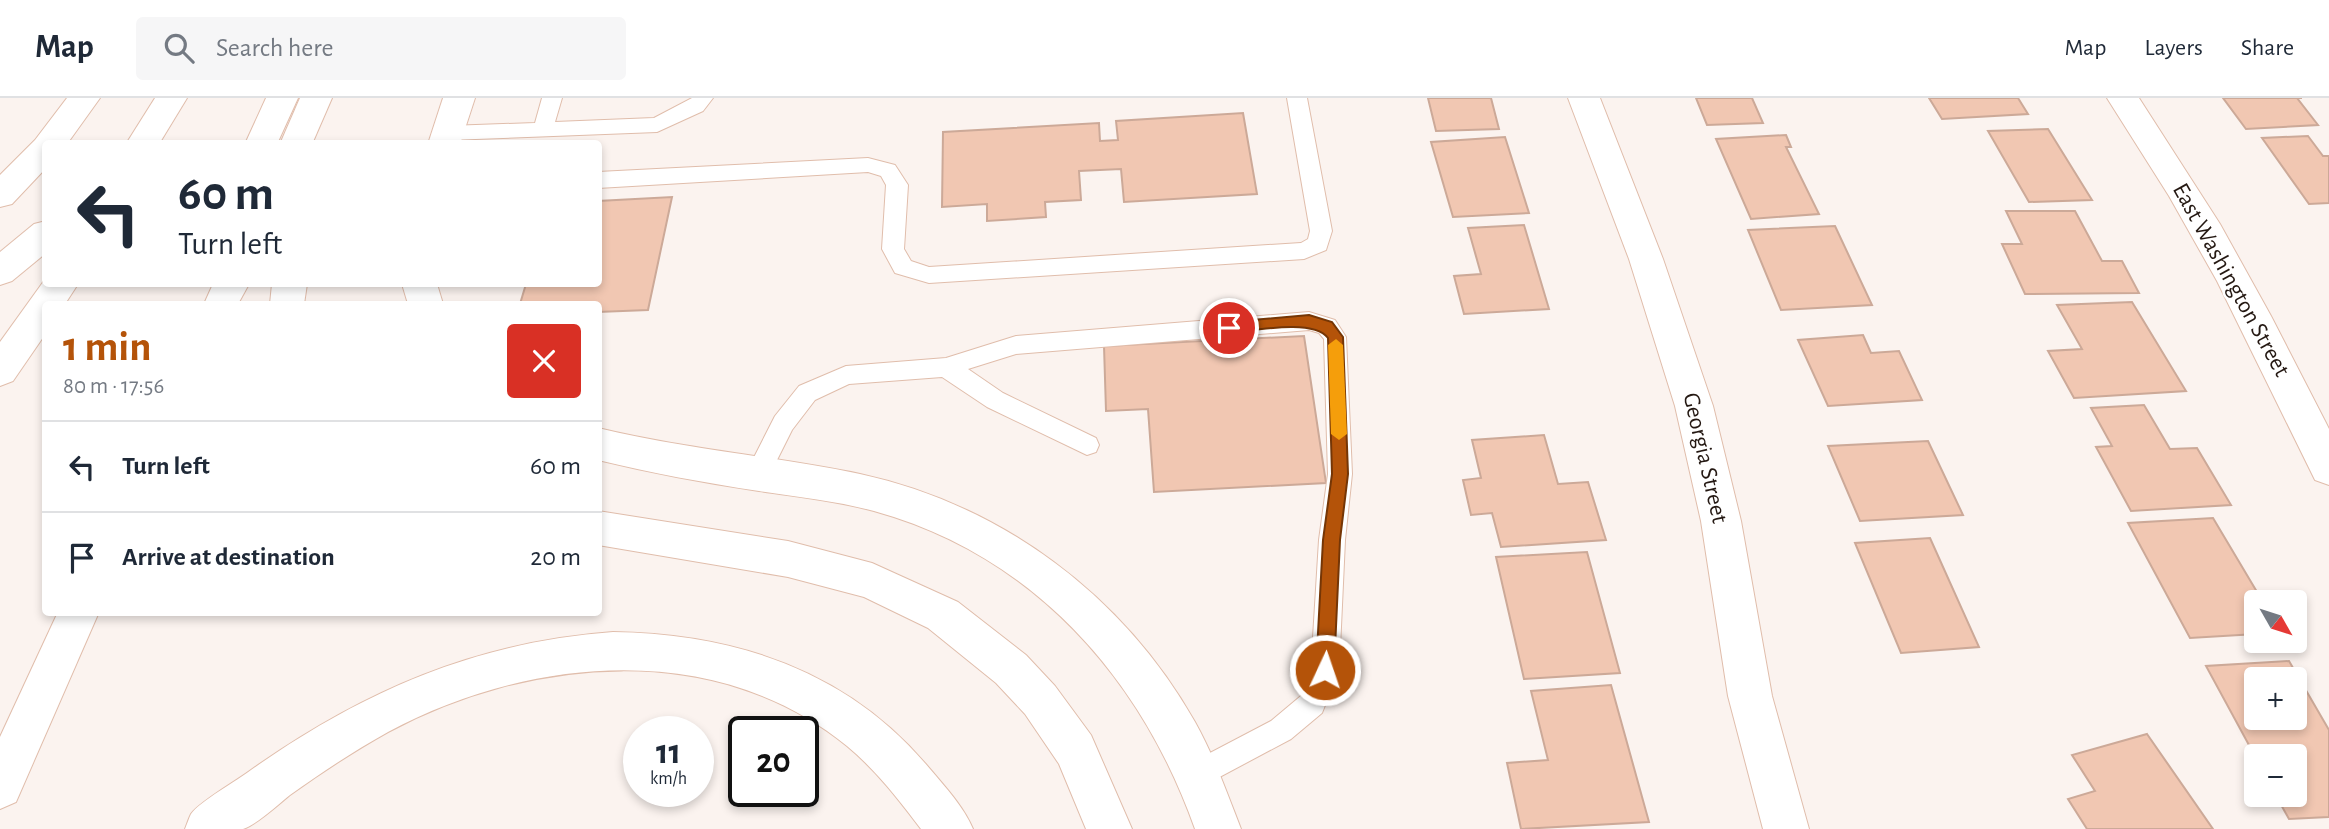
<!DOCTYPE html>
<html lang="en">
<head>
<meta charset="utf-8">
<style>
  :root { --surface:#fff; --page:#f6f6f7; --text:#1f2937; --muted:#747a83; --line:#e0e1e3; --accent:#b45309 }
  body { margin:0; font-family:"Alegreya Sans",sans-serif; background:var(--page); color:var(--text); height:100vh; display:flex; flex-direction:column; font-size:26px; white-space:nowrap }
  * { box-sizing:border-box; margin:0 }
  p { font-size:23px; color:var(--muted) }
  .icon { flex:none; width:38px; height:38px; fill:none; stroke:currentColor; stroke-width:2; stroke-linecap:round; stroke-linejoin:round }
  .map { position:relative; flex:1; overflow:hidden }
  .panel { position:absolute; left:42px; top:203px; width:560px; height:315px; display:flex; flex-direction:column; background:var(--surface); border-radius:7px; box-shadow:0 4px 10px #0003 }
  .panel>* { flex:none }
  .hud { position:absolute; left:42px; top:42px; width:560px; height:147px; border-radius:7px; box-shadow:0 4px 10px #0003; background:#fff; color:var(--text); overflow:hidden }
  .needle { width:46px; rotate:129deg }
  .buttons { position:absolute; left:2244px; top:492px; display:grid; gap:14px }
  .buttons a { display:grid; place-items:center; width:63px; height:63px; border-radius:7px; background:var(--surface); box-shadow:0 4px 10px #0003; font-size:35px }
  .speed { position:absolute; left:623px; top:618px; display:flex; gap:14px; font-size:35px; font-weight:700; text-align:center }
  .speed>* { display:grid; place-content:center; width:91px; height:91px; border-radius:50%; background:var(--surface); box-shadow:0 4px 10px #0003; line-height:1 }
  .speed small { font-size:18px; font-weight:400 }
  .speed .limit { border:4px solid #111; border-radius:10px; background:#fff; color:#111 }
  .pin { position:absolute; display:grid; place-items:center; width:60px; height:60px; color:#fff; margin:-30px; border:4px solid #fff; border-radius:50%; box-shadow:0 2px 7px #0007 }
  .me { position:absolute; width:77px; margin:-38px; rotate:3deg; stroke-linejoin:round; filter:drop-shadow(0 0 5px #0008) }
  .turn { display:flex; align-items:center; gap:24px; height:147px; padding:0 21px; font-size:32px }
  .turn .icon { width:91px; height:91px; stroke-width:2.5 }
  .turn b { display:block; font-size:49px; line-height:60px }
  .round { display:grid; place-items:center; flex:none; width:74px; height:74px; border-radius:7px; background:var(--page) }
  .summary { display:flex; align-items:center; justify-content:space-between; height:119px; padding:0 21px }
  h1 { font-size:42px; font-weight:700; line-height:52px; color:var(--accent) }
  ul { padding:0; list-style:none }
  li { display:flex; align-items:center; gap:21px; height:91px; padding:0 21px; border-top:2px solid var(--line) }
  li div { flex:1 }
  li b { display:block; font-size:26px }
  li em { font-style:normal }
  header { display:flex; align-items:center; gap:42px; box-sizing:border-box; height:98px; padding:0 35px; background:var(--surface); border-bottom:2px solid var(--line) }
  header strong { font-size:33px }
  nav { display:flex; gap:38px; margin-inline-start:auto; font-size:24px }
  .search { width:490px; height:63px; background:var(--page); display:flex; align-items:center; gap:18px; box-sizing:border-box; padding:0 24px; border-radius:7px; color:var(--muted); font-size:26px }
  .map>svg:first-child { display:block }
</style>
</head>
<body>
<header>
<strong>Map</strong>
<div class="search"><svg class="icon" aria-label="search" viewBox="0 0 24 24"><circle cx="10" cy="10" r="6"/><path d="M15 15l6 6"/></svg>Search here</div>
<nav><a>Map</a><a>Layers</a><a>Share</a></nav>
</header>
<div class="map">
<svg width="2329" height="731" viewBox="0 0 2329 731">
  <rect width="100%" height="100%" fill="#fbf3ef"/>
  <!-- building -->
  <g fill="#f1c7b2" stroke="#cca998" stroke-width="2" fill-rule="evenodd">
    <path d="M1428,0H1491L1499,31L1436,33Z"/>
    <path d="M1696,0H1752L1763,25L1707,27Z"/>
    <path d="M1929,0H2018L2028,16L1942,21Z"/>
    <path d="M2223,0H2302H2297L2318,27L2246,31Z"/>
    <path d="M1243,15L1257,96L1124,104L1121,71L1079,73L1081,102L1045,104L1046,119L987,123V106L942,109L943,34L1099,25L1100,43L1118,42L1116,23Z"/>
    <path d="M2048,31L2092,102L2029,104L1988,33Z"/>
    <path d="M1786,37L1791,49H1786L1819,116L1751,121L1716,41Z"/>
    <path d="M2308,38L2323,58H2329V105L2309,106L2262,40Z"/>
    <path d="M1505,39L1529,115L1453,119L1431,44Z"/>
    <path d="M672,99L648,212L598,214V206H520L526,186H598V103Z"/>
    <path d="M2006,113H2075L2102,163H2122L2139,195L2025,196L2002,146H2022Z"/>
    <path d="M1524,127L1549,211L1464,216L1454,178L1481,176L1468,130Z"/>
    <path d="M1835,128L1872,207L1781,212L1748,132Z"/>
    <path d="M2132,204L2186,293L2074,300L2048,253L2082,251L2057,207Z"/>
    <path d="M1863,237L1871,255L1899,253L1922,302L1828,308L1798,242Z"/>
    <path d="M1304,238L1326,385L1154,394L1148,311L1106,313L1104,248Z"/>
    <path d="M2144,307L2170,351L2197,350L2231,407L2131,413L2096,349L2112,348L2091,310Z"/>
    <path d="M1544,337L1558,386L1588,384L1606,442L1501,449L1492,415L1471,417L1463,382L1481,380L1472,342Z"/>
    <path d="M1928,343L1963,417L1860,423L1828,348Z"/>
    <path d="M2213,420L2263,504H2256V536L2190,540L2128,425Z"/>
    <path d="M1930,440L1979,549L1901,555L1855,445Z"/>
    <path d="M1587,454L1620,575L1524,581L1496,459Z"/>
    <path d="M2289,563L2329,632V719L2289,721L2275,696H2294V658H2256V660L2206,568ZM2256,581H2294V620H2256Z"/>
    <path d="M1611,587L1649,724L1521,731L1507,665L1548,662L1531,593Z"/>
    <path d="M2147,636L2213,731H2087L2068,701L2095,693L2072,657Z"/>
  </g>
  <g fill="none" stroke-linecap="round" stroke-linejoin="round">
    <defs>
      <g id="service">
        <path d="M542,0H562L555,24L654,20L692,0H713L703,13L657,34L448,42L441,40L438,35L441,30L448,28L535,25Z"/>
        <path d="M1287,0H1307L1332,133L1326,152L1304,161L929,185L895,175L882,151L886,87L881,78L868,74L598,90V74L868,60L895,67L908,87L904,151L911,163L929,169L1301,145L1308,141L1310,133Z"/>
        <path d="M1309,214L1335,222L1346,239L1352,376L1345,442L1339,572L1322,615L1291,641L1197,691L1187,687L1183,677L1187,667L1271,623L1302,597L1311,572L1319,442L1328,376L1324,241L1319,235L1309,232L1016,256L968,271L1003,295L1096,340L1099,347L1096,354L1087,357L987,309L942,279L849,286L815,302L792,332L766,384L757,387L748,384L745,377L775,318L799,288L846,268L946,260L1016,238Z"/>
      </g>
      <g id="minor">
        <path d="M67,0H100L67,46H46V70L12,106L0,109V77L35,42Z"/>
        <path d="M443,0H475L460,46H428Z"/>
        <path d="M1568,0H1600L1663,161L1713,308L1741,423L1772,598L1809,731H1763L1728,598L1701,423L1675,308L1629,161Z"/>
        <path d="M2107,0H2139L2220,126L2271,218L2325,323L2329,331V387L2315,382L2217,183L2169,98Z"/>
        <path d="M402,186H437L443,206H408Z"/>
        <path d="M598,330C685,351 773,358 860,376C1002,407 1123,497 1195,624C1214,658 1227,695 1241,731H1195C1141,579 1033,457 874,413C837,403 798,399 759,393C705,385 652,375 598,362Z"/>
      </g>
      <g id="secondary">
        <path d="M155,0H187L159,46H126Z"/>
        <path d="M266,0H298L277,46H245Z"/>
        <path d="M300,0H332L312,46H280Z"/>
        <path d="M46,123V155L12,183L0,187V154L34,126Z"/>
        <path d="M46,180V186H78L65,206H46V235L13,283L0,288V244Z"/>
        <path d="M213,186H249L238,206H204Z"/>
        <path d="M272,186H307L304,206H270Z"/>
        <path d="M598,413L788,443L872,465L958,504L1026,557L1055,588L1091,637L1132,731H1086L1059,666L1025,616L996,585L928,530L864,499L788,479L598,447Z"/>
        <path d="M58,514H99L16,704L0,711V639Z"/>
        <path d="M613,534C737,536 849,573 930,671C946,690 963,708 973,731H921C899,702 876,672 847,648C716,541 530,558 388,634C354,653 322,674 290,697C280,705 255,728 243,731C226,731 203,731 185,731C187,726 189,720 191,716C199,704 238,682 251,672C363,593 476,544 613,534Z"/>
      </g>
    </defs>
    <!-- service casing -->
    <use href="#service" stroke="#e0bdab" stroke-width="2"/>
    <!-- minor casing -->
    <use href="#minor" stroke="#e0bdab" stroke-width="2"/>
    <!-- secondary casing -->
    <use href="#secondary" stroke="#e0bdab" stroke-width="2"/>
    <!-- service -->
    <use href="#service" fill="#fff" fill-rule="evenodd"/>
    <!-- minor -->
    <use href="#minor" fill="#fff" fill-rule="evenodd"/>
    <!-- secondary -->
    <use href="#secondary" fill="#fff" fill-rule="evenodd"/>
  </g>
  <!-- route -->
  <path fill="#b45309" stroke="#753606" stroke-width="2" d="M1309,217L1332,224L1343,239L1348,376L1340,442L1334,572L1331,577L1325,580L1319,577L1316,572L1323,442L1332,376L1328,240C1313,220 1253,233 1229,235L1221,230L1229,224Z"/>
  <!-- slow -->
  <path fill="#f59e0b" d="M1336,241L1343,247L1347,336L1339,342L1331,336L1328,247Z"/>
  <g text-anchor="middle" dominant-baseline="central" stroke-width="5" stroke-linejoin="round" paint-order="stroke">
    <!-- street labels -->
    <g font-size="24" fill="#241812" stroke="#fff">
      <text transform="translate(2231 182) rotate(61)">East Washington Street</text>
      <text transform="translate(1705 360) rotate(77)">Georgia Street</text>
    </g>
  </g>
</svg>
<div class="buttons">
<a><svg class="needle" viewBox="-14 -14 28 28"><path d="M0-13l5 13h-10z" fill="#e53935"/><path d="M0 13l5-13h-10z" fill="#747a83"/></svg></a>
<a>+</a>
<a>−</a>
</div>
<div class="speed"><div>11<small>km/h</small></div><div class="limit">20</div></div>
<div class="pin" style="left:1229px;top:230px;background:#d93025"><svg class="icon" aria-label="arrive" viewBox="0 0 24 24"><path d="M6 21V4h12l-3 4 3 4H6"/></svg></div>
<svg class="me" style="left:1325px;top:572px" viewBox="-20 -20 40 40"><circle r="17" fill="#b45309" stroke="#fff" stroke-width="3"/><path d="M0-11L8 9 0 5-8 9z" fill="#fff"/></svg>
<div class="hud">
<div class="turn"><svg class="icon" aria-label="left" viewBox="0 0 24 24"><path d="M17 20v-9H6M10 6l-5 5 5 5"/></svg><div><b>60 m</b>Turn left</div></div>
</div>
<section class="panel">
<div class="summary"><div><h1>1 min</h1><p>80 m · 17:56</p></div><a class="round" style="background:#d93025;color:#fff"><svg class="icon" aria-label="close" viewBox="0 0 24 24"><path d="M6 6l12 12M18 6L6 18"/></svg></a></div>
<ul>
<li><svg class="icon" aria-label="left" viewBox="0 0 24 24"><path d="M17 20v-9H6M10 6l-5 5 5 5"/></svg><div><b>Turn left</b></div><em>60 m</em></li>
<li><svg class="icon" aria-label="arrive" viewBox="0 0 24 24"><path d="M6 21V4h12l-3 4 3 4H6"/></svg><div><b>Arrive at destination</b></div><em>20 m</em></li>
</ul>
</section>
</div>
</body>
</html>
